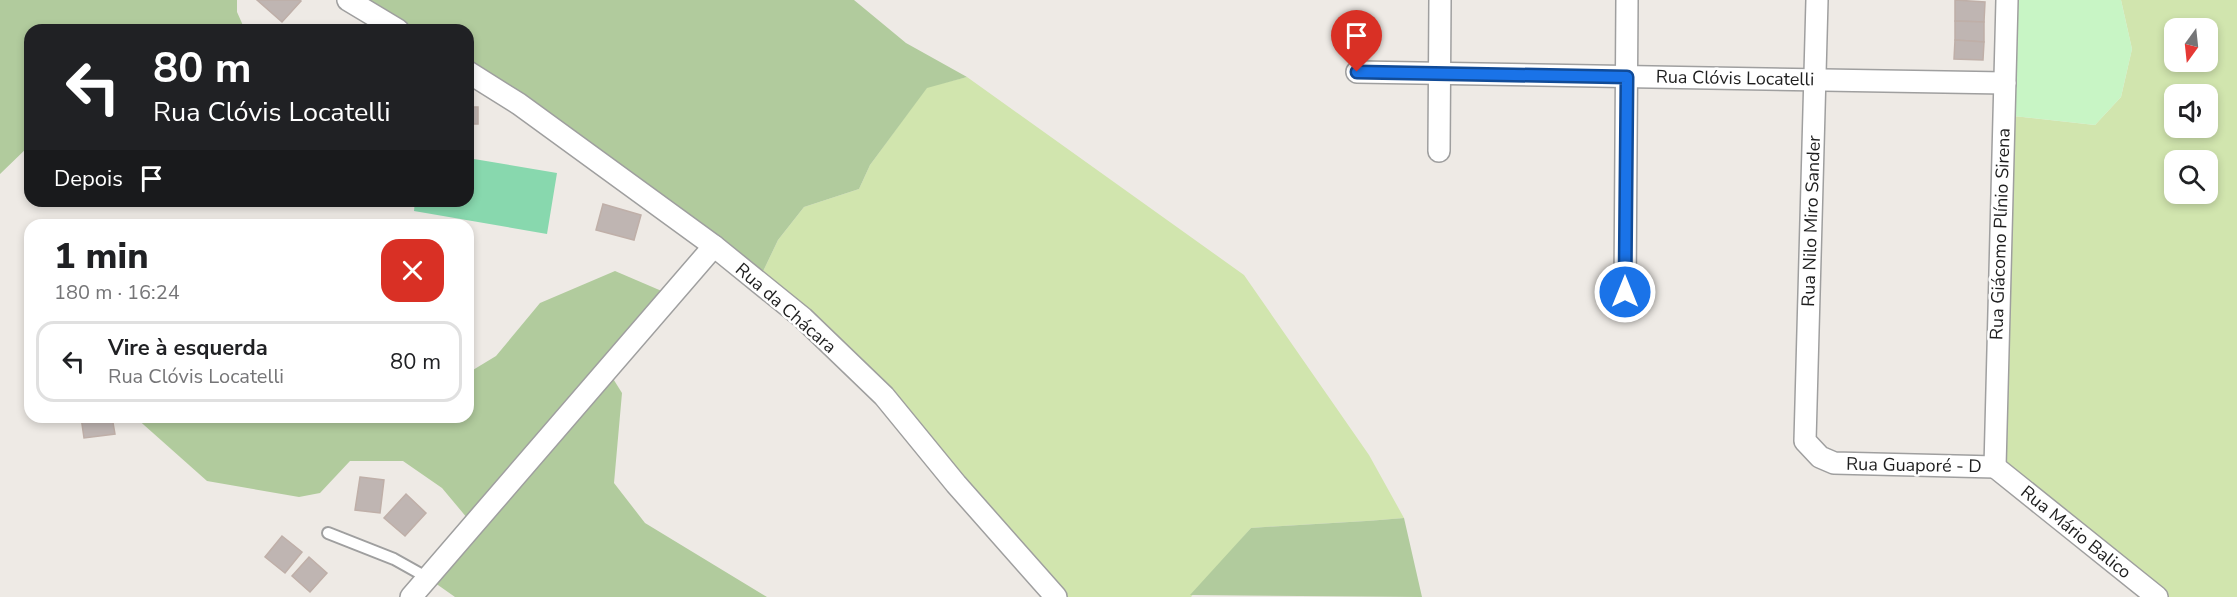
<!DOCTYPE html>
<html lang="pt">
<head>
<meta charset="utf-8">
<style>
  :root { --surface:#fff; --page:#f2f2f2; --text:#202124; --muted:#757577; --line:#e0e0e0 }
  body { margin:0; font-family:"Nunito Sans",sans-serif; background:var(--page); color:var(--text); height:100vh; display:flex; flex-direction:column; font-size:22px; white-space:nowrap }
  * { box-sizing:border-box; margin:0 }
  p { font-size:20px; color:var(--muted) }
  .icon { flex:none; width:33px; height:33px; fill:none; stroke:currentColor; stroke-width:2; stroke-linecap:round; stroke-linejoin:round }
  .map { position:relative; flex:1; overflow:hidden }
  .drawer { position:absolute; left:24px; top:219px; width:450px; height:204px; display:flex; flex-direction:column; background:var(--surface); border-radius:18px; box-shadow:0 3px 9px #0003 }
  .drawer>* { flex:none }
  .hud { position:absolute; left:24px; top:24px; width:450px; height:183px; border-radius:18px; box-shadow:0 3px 9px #0003; background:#202124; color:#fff; overflow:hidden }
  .needle { width:39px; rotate:195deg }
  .tools { position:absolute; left:2164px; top:18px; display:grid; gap:12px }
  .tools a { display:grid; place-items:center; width:54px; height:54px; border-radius:12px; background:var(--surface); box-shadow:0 3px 9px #0003; font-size:30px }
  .pin { position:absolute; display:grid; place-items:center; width:51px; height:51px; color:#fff; margin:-62px -26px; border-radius:50% 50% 50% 0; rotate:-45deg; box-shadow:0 0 6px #0007 }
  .pin .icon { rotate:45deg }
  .me { position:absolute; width:66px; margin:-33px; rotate:0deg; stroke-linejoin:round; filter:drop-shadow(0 0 4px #0008) }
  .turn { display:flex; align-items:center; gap:21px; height:126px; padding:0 30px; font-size:27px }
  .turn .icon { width:78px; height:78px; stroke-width:2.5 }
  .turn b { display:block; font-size:42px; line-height:51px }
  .then { display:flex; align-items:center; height:57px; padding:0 30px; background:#0003; gap:12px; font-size:22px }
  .round { display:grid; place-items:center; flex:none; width:63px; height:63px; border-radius:18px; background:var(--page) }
  .summary { display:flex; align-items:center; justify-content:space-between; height:102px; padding:0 30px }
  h1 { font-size:36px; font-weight:800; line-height:45px }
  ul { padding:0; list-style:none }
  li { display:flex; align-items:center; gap:18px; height:81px; margin:0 12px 9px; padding:0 18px; border:3px solid var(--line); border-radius:18px }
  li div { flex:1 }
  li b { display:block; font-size:22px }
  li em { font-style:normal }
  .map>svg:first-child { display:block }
</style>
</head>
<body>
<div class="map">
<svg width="2237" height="597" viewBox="0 0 2237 597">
  <rect width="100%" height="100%" fill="#eeeae5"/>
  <!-- grass -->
  <g fill="#d1e5ae" fill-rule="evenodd">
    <path d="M2121,0H2237V597H2157L1995,467L2004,115L2095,125L2121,97L2132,49ZM2175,28H2208V62H2175ZM2175,94H2208V128H2175ZM2175,160H2208V194H2175Z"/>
    <path d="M967,77L1244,275L1369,455L1404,518C1353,523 1302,524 1251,528L1191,597H1056L956,484L758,282L778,240L804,207L859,189L870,165L927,87Z"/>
  </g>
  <!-- forest -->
  <g fill="#b1cb9d">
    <path d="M0,0H237V12L245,30H30V145L0,174Z"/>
    <path d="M348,0H854L906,43L967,77L927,88L870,165L859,189L804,207L778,240L758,282L468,72V30H398Z"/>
    <path d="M615,271L671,295L607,369L622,393L614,483L645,523L767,597H455L428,578L473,525L442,488L403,461H350L320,493L299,497L207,481L135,417H468V373L496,356L540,303Z"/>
    <path d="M1404,518L1422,597L1190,595L1251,528C1302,524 1353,523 1404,518Z"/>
  </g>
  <!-- park -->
  <path fill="#c8f5c5" d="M2007,0H2121L2132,49L2121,97L2095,125L2004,115Z"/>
  <!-- pitch -->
  <path fill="#88d8ae" d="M468,158L557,173L547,234L414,211L415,201H468Z"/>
  <!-- building -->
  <g fill="#bfb5b2" stroke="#bfafa8" stroke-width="1.5">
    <path d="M257,0H300L301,1L282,22Z"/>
    <path d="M1955,0L1985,2L1984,22L1955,21Z"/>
    <path d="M1955,21L1984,22V42L1955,40Z"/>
    <path d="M1955,40L1984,42L1983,60L1954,59Z"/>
    <rect x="468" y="107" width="10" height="17"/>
    <path d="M603,204L641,215L634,240L596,230Z"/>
    <path d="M81,417H112L115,434L84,438Z"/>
    <path d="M360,477L384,480L380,513L355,510Z"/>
    <path d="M406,494L426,513L405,536L384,518Z"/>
    <path d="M282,536L302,552L285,573L265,557Z"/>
    <path d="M309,557L327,573L310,592L292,576Z"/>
  </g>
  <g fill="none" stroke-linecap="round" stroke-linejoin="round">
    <defs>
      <path id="lane" d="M328,533L394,559L428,578"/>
      <g id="street">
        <path d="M348,0L398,30"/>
        <path d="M1817,0L1805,441L1820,457L1834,463L1995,467"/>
        <path d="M468,72L519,104L714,246L803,318L884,396L956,484L1056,597"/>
        <path d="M1357,72L2005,83"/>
        <path d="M1439,151L1440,0"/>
        <path d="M1625,292L1627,0"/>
        <path d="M1995,467L2007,0"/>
        <path d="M1995,467L2157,597"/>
        <path d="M411,597L714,246"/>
      </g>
    </defs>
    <!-- lane casing -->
    <use href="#lane" stroke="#9f9f9f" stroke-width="14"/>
    <!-- street casing -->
    <use href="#street" stroke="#9f9f9f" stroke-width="24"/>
    <!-- lane -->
    <use href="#lane" stroke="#fff" stroke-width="10"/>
    <!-- street -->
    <use href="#street" stroke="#fff" stroke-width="21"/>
  </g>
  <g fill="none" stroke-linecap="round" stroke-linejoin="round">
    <defs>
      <path id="route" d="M1357,72L1627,77L1625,292"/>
    </defs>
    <!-- route casing -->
    <use href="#route" stroke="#114b97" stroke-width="15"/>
    <!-- route -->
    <use href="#route" stroke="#1a73e8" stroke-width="10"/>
  </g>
  <g text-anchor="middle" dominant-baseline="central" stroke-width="5" stroke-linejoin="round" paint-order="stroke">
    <!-- street labels -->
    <g font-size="18" fill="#1e1e1e" stroke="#fff">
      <text transform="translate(1735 78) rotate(1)">Rua Clóvis Locatelli</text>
      <text transform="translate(1811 221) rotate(-88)">Rua Nilo Miro Sander</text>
      <text transform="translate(2000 234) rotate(-88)">Rua Giácomo Plínio Sirena</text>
      <text transform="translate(786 308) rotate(41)">Rua da Chácara</text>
      <text transform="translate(1914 465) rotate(1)">Rua Guaporé - D</text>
      <text transform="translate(2076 532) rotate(39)">Rua Mário Balico</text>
    </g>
  </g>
</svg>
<div class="tools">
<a><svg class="needle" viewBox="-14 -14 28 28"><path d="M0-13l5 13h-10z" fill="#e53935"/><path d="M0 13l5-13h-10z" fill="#757577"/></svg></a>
<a><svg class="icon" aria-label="sound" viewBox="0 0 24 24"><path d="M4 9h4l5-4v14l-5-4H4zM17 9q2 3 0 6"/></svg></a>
<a><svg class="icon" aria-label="search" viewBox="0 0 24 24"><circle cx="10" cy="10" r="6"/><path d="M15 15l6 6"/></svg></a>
</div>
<div class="pin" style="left:1357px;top:72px;background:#d93025"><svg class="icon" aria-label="arrive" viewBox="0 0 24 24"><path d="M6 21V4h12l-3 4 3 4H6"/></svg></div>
<svg class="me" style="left:1625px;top:292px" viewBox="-20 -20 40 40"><circle r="17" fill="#1a73e8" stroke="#fff" stroke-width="3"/><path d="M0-11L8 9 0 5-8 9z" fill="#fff"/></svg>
<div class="hud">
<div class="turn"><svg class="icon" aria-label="left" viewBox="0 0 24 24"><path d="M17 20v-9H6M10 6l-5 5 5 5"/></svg><div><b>80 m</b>Rua Clóvis Locatelli</div></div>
<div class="then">Depois<svg class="icon" aria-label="arrive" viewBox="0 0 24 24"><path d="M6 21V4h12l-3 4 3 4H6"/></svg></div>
</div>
<section class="drawer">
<div class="summary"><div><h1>1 min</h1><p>180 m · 16:24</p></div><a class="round" style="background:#d93025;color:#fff"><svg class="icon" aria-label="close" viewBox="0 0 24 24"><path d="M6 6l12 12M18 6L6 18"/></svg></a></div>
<ul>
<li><svg class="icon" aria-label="left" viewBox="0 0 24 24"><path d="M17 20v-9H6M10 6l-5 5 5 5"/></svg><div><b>Vire à esquerda</b><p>Rua Clóvis Locatelli</p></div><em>80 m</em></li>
</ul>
</section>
</div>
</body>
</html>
